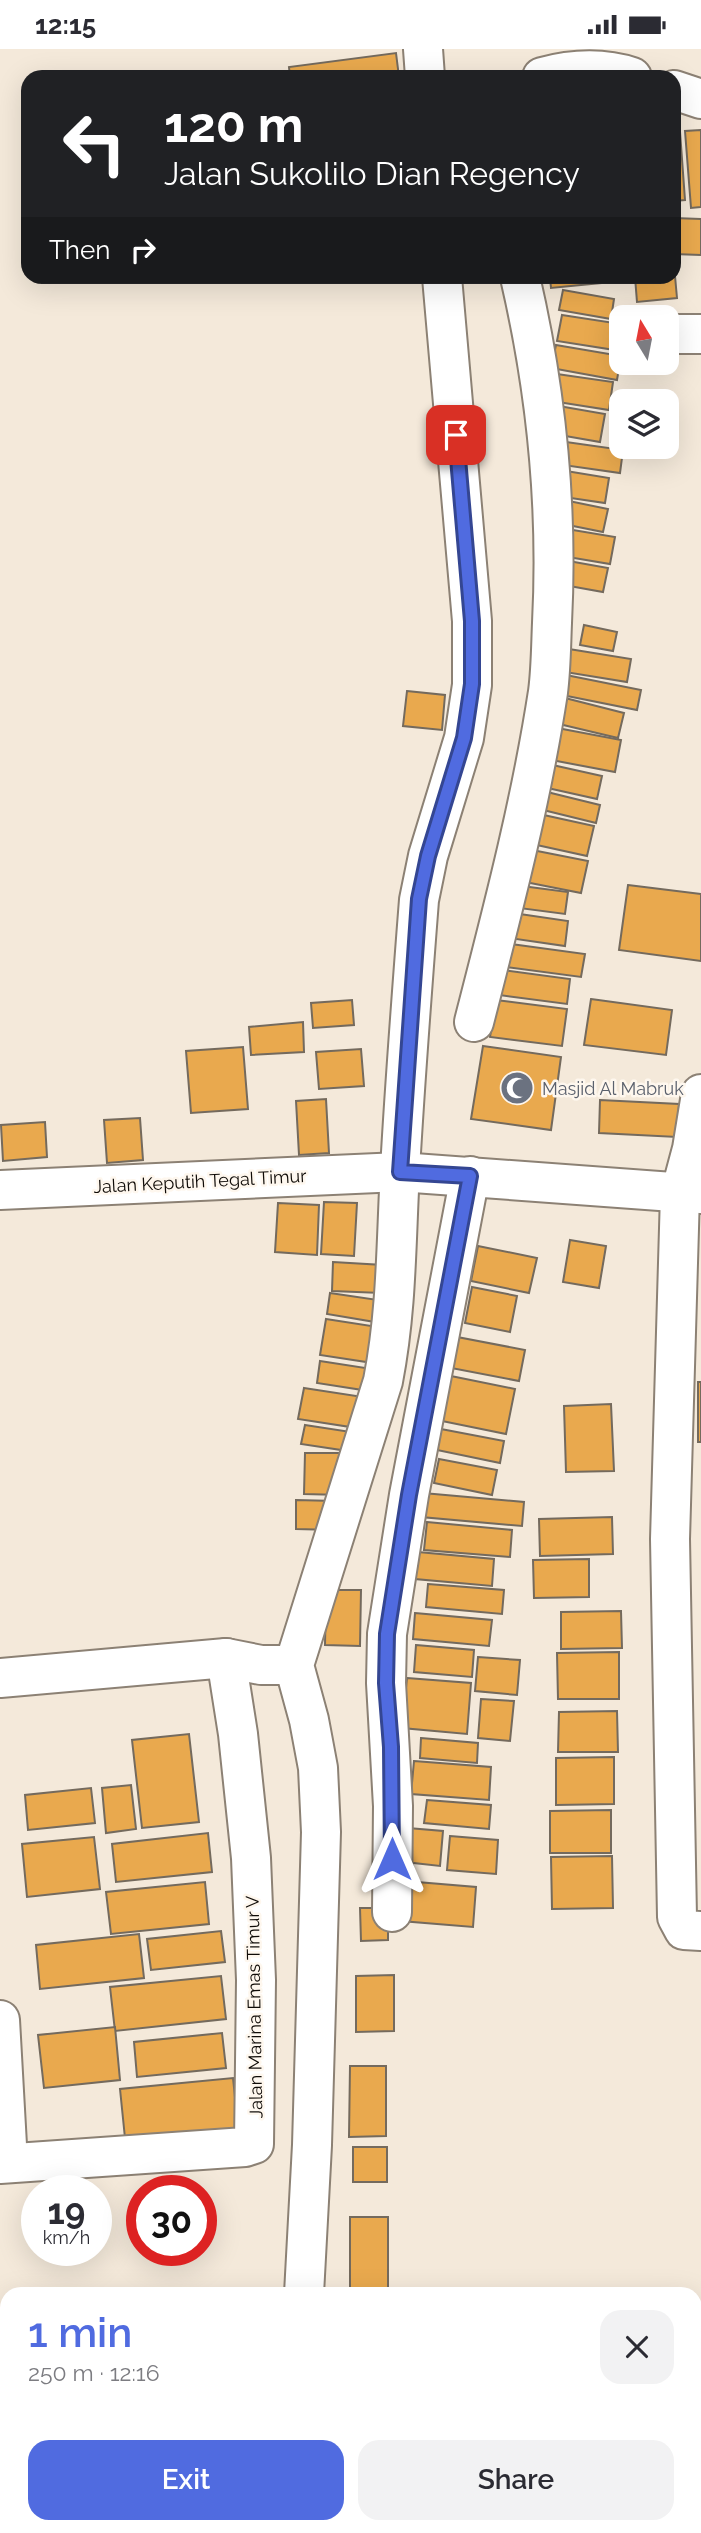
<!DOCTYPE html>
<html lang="en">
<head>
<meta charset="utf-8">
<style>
  :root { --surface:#fff; --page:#f2f2f3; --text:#2b2b33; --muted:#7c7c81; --accent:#506be0 }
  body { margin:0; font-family:Raleway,sans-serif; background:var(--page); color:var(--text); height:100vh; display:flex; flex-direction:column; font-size:26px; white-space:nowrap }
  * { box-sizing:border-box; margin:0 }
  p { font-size:23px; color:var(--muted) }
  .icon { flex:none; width:38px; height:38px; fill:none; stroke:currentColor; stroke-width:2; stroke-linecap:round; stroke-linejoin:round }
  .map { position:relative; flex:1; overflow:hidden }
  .sheet { position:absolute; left:0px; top:2238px; width:702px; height:247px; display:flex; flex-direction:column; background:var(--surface); border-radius:21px 21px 0 0; box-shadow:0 7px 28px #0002 }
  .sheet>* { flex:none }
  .banner { position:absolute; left:21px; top:21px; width:660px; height:214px; border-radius:21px; box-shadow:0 7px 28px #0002; background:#202124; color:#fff; overflow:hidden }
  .needle { width:46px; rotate:350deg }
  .fabs { position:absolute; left:609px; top:256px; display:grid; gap:14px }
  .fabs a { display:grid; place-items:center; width:70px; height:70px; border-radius:14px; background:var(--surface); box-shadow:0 7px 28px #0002; font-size:35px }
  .speed { position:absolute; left:21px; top:2126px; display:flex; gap:14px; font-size:35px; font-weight:700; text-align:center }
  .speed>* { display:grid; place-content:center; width:91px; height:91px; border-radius:50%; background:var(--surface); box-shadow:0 7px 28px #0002; line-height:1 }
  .speed small { font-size:18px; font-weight:400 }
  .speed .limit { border:10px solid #d22; background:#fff; color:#111 }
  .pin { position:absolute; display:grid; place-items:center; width:60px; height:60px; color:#fff; margin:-30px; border-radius:14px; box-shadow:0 4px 10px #0006 }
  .me { position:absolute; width:77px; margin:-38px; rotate:0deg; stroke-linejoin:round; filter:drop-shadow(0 0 5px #0008) }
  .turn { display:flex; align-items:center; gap:24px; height:147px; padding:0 28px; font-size:32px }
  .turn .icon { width:91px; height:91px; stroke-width:2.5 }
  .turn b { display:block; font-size:49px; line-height:60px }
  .then { display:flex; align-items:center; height:66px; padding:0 28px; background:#0003; gap:14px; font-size:26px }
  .round { display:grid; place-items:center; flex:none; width:74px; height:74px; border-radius:21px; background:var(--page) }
  .summary { display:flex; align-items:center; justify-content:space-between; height:119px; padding:0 28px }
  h1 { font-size:42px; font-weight:600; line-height:52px; color:var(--accent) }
  .button { display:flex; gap:14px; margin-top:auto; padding:14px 28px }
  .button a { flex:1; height:80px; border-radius:21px; background:var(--accent); color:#fff; font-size:28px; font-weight:600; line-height:80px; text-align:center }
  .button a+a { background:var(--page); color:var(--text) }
  .status { display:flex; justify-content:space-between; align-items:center; height:49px; padding:0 35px; background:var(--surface); direction:ltr }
  .status svg { height:19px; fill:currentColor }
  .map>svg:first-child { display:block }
</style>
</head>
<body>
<div class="status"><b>12:15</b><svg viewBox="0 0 49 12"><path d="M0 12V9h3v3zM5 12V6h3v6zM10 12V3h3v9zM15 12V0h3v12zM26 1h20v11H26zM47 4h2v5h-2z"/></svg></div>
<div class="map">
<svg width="701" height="2484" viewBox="0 0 701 2484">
  <rect width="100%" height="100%" fill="#f4e9da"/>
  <!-- building -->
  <g fill="#e9a94e" stroke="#746a5d" stroke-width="2">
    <path d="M396,4L399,28H290L289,18Z"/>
    <path d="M674,69H679L685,151L674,152Z"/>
    <path d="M701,81V158L691,159L685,82Z"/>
    <path d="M674,169L701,170V206L674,205Z"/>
    <path d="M674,216L677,249L637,253L635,228H674Z"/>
    <path d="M550,228H610L611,233L551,239Z"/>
    <path d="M563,241L614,250L611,270L559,261Z"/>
    <path d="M562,266L621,275V302L557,292Z"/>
    <path d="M556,296L621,307L617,331L551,319Z"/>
    <path d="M550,324L613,333L609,361L545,351Z"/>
    <path d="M553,356L605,365L600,393L548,384Z"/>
    <path d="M559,392L623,401L620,424L556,415Z"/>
    <path d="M560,421L609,429L605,454L557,447Z"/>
    <path d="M559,450L608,460L603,483L553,473Z"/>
    <path d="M561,479L615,488L610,515L556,506Z"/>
    <path d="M563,511L608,519L603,543L558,535Z"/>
    <path d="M584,576L617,583L613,602L580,596Z"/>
    <path d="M569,600L631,610L627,633L565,623Z"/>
    <path d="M556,624L641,641L637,661L552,644Z"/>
    <path d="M407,642L445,646L442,681L403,677Z"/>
    <path d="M565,649L624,664L618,689L559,675Z"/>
    <path d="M552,678L621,691L615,723L546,710Z"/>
    <path d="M548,715L602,727L597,750L543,738Z"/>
    <path d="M543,742L600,756L596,774L539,760Z"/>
    <path d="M530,763L594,777L587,807L523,793Z"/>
    <path d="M522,799L588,812L581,844L515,831Z"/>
    <path d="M628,836L701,845V912L619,901Z"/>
    <path d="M522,837L568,843L565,865L519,859Z"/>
    <path d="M513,864L568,872L565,897L509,889Z"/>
    <path d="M511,895L585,905L581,928L507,918Z"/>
    <path d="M503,921L570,930L567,955L499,946Z"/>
    <path d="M591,950L672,961L666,1006L584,996Z"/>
    <path d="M352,951L354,976L313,979L311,954Z"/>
    <path d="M496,951L567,960L562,997L490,988Z"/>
    <path d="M303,973L304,1003L251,1006L249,978Z"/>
    <path d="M483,997L561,1008L551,1081L471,1070Z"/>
    <path d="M243,998L248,1060L191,1064L186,1002Z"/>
    <path d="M361,1000L364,1037L319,1040L316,1003Z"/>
    <path d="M326,1050L329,1104L299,1106L296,1052Z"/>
    <path d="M600,1051L679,1055L677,1088L599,1084Z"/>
    <path d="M140,1069L143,1111L107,1114L104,1071Z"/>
    <path d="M45,1073L47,1108L3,1112L1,1076Z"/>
    <path d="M324,1153L357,1154L354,1207L321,1205Z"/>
    <path d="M278,1154L319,1156L317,1206L275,1203Z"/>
    <path d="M570,1191L606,1197L599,1239L563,1233Z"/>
    <path d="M478,1197L537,1209L529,1244L471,1232Z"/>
    <path d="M333,1213L383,1216L381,1244L332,1242Z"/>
    <path d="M472,1238L517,1247L510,1283L465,1274Z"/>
    <path d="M330,1244L378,1251L375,1273L327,1265Z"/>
    <path d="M326,1270L378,1278L373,1314L320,1306Z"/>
    <path d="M452,1287L525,1301L519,1332L446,1318Z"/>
    <path d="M320,1312L372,1320L369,1342L317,1334Z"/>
    <path d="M446,1326L515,1340L506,1385L437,1371Z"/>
    <rect x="698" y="1333" width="3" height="60"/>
    <path d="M304,1339L363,1348L357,1379L298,1370Z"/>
    <path d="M611,1355L614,1422L566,1423L564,1357Z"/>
    <path d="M305,1376L351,1383L348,1402L301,1395Z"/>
    <path d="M441,1380L504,1392L500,1414L437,1401Z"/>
    <path d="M305,1404H343L342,1446L304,1445Z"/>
    <path d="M439,1410L497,1421L492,1446L434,1434Z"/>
    <path d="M423,1444L524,1453L522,1477L421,1468Z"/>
    <path d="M296,1451L335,1452L334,1481L296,1480Z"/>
    <path d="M612,1468L613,1505L540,1507L539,1470Z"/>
    <path d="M427,1473L512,1481L510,1508L424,1501Z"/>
    <path d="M418,1503L494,1510L492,1537L415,1530Z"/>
    <path d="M589,1510V1548L534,1549L533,1511Z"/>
    <path d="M428,1535L504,1541L502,1565L426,1558Z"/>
    <path d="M326,1541H361L360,1597L325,1596Z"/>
    <path d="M621,1562L622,1599L561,1600V1563Z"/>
    <path d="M415,1564L492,1571L489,1597L413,1590Z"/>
    <path d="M416,1596L474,1601L472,1628L414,1623Z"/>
    <path d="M619,1603V1650H558L557,1604Z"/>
    <path d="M478,1608L520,1611L517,1646L475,1642Z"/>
    <path d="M407,1629L471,1634L467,1685L402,1679Z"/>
    <path d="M481,1650L514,1652L510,1692L478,1689Z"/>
    <path d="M617,1662L618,1703H558L559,1663Z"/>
    <path d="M189,1685L199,1773L142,1779L132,1691Z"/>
    <path d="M421,1689L478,1694L477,1714L420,1709Z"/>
    <path d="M614,1708V1755L556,1756V1709Z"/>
    <path d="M414,1712L491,1718L489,1751L411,1745Z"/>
    <path d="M131,1736L136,1780L106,1784L102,1739Z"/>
    <path d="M91,1739L95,1774L28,1781L25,1746Z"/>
    <path d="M427,1751L491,1756L489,1780L424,1774Z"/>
    <path d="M611,1761V1804H550V1762Z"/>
    <path d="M408,1779L443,1782L440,1817L405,1813Z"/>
    <path d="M208,1784L212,1823L116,1833L112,1795Z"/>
    <path d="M450,1787L498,1791L496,1825L447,1821Z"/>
    <path d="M94,1788L100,1840L27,1848L22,1795Z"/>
    <path d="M612,1807L613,1859L552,1860L551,1808Z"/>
    <path d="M405,1832L476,1838L473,1878L401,1872Z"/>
    <path d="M205,1833L209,1875L111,1885L106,1843Z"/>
    <path d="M360,1859H388V1891L361,1892Z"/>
    <path d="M221,1882L225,1913L151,1921L147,1890Z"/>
    <path d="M139,1885L144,1929L40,1940L36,1896Z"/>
    <path d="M394,1926V1982L356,1983V1927Z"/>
    <path d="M221,1927L226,1970L115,1982L110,1938Z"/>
    <path d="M115,1978L120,2031L44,2039L38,1986Z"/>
    <path d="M222,1984L226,2019L137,2028L134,1993Z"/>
    <path d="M350,2017H386V2087L349,2088Z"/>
    <path d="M233,2029L239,2087L126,2099L120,2040Z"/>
    <rect x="353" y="2098" width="34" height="35"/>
    <rect x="350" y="2168" width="38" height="76"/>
    <path d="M222,2478H255L254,2484H221Z"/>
    <path d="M261,2478H294L314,2481V2484H260Z"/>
    <rect x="385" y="2478" width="70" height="6"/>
    <path d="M465,2478H526V2482L465,2481Z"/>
  </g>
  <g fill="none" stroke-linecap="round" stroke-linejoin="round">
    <defs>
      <g id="minor">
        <path d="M423,0L425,28"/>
        <path d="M542,28C572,20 602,18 632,28"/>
        <path d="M674,41L701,50"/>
        <path d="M667,285H701"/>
        <path d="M474,973C502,864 531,754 548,643C551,620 551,597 552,574C558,458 546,340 520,228"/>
        <path d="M701,1045L692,1100L680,1145L670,1490L677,1868L684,1881L701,1882"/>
        <path d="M0,1141L400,1123L701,1145"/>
        <path d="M0,1629L226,1609L261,1616H294"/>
        <path d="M392,1863L393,1757L386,1634L387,1585L409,1446L470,1127"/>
        <path d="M0,1971L8,2114"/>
        <path d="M0,2115L245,2098L254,2095L256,1931L251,1809L238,1685L226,1609"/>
        <path d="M304,2245L312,2096L321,1783L318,1719L309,1671L294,1616L383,1332C397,1260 396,1193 400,1121C405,1031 412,941 419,851L428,807L464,689L472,636V572L442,228"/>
        <path d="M323,2484V2478"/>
      </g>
    </defs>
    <!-- minor casing -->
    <use href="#minor" stroke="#8c8174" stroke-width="42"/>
    <!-- minor -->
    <use href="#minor" stroke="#fff" stroke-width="38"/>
  </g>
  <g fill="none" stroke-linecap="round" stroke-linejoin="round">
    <defs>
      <path id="route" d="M392,1810L391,1698L386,1634L387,1585L409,1446L470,1127L400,1123L419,850L428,807L464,689L472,635V572L456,386"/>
    </defs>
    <!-- route casing -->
    <use href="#route" stroke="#344692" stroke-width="18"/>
    <!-- route -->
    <use href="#route" stroke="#506be0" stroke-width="12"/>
  </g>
  <!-- icons -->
  <defs>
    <symbol id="mosque-disc" viewBox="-11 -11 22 22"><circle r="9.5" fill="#6b7280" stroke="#fef7ee"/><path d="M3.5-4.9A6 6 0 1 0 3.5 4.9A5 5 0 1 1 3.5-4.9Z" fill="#fff"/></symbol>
  </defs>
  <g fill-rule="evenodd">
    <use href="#mosque-disc" x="498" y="1020" width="38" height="38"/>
  </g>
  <g text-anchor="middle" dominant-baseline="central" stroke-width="5" stroke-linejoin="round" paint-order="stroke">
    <!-- worship labels -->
    <g font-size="18" fill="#5b616d" stroke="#fef7ee" text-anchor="start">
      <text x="542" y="1039">Masjid Al Mabruk</text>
    </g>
    <!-- street labels -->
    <g font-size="18" fill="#0f0b07" stroke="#fef7ee">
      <text transform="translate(200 1132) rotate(-3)">Jalan Keputih Tegal Timur</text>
      <text transform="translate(254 1958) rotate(-91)">Jalan Marina Emas Timur V</text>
    </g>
  </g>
</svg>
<div class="fabs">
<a><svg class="needle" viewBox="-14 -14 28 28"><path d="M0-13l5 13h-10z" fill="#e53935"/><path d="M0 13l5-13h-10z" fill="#7c7c81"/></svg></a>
<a><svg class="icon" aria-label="layers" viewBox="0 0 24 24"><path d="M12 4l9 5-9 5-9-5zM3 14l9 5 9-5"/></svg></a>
</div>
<div class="speed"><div>19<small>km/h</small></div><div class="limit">30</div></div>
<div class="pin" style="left:456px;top:386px;background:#d93025"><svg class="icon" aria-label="arrive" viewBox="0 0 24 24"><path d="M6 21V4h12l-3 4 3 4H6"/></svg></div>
<svg class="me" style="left:392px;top:1810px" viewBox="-20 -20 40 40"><path d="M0-17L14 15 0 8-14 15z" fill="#506be0" stroke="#fff" stroke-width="4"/></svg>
<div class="banner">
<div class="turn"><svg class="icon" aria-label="left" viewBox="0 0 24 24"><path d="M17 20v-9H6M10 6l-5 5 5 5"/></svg><div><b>120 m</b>Jalan Sukolilo Dian Regency</div></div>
<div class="then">Then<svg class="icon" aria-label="right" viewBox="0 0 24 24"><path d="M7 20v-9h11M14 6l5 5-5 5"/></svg></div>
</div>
<section class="sheet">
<div class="summary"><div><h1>1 min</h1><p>250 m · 12:16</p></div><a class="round"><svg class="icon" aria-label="close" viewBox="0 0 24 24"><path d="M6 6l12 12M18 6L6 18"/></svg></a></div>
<div class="button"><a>Exit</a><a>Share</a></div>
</section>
</div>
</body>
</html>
